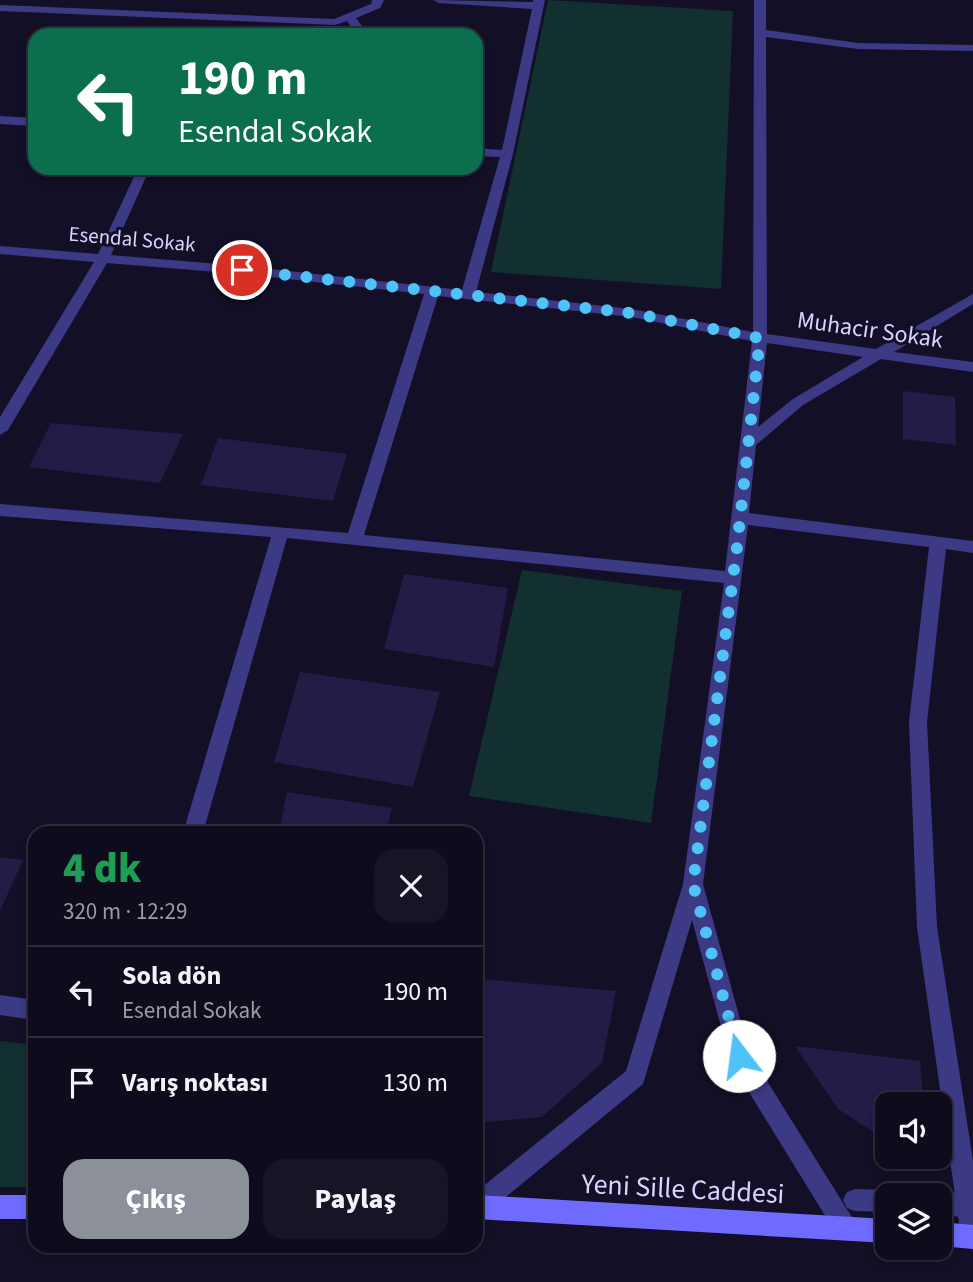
<!DOCTYPE html>
<html lang="tr">
<head>
<meta charset="utf-8">
<style>
  :root { --surface:#0e0b1c; --page:#171425; --text:#f1f3f6; --muted:#9b9ba3; --line:#2e2b3b; --accent:#8c9099 }
  body { margin:0; font-family:"Source Sans 3",sans-serif; background:var(--page); color:var(--text); height:100vh; display:flex; flex-direction:column; font-size:26px; white-space:nowrap }
  * { box-sizing:border-box; margin:0 }
  p { font-size:23px; color:var(--muted) }
  .icon { flex:none; width:38px; height:38px; fill:none; stroke:currentColor; stroke-width:2; stroke-linecap:round; stroke-linejoin:round }
  .map { position:relative; flex:1; overflow:hidden }
  .drawer { position:absolute; left:28px; top:826px; width:455px; height:427px; display:flex; flex-direction:column; background:var(--surface); border-radius:21px; box-shadow:0 4px 10px #0003,0 0 0 2px var(--line) }
  .drawer>* { flex:none }
  .banner { position:absolute; left:28px; top:28px; width:455px; height:147px; border-radius:21px; box-shadow:0 4px 10px #0003,0 0 0 2px var(--line); background:#0b6e4f; color:#fff; overflow:hidden }
  .tools { position:absolute; left:875px; top:1092px; display:grid; gap:14px }
  .tools a { display:grid; place-items:center; width:77px; height:77px; border-radius:14px; background:var(--surface); box-shadow:0 4px 10px #0003,0 0 0 2px var(--line); font-size:35px }
  .pin { position:absolute; display:grid; place-items:center; width:60px; height:60px; color:#fff; margin:-30px; border:4px solid #fff; border-radius:50%; box-shadow:0 2px 7px #0007 }
  .me { position:absolute; width:77px; margin:-38px; rotate:345deg; stroke-linejoin:round; filter:drop-shadow(0 0 5px #0008) }
  .turn { display:flex; align-items:center; gap:24px; height:147px; padding:0 35px; font-size:32px }
  .turn .icon { width:91px; height:91px; stroke-width:2.5 }
  .turn b { display:block; font-size:49px; line-height:60px }
  .round { display:grid; place-items:center; flex:none; width:74px; height:74px; border-radius:21px; background:var(--page) }
  .overview { display:flex; align-items:center; justify-content:space-between; height:119px; padding:0 35px }
  h1 { font-size:42px; font-weight:800; line-height:52px; color:#1e9e55 }
  .action { display:flex; gap:14px; margin-top:auto; padding:14px 35px }
  .action a { flex:1; height:80px; border-radius:21px; background:var(--accent); color:#fff; font-size:28px; font-weight:800; line-height:80px; text-align:center }
  .action a+a { background:var(--page); color:var(--text) }
  ul { padding:0; list-style:none }
  li { display:flex; align-items:center; gap:21px; height:91px; padding:0 35px; border-top:2px solid var(--line) }
  li div { flex:1 }
  li b { display:block; font-size:26px }
  li em { font-style:normal }
  .map>svg:first-child { display:block }
</style>
</head>
<body>
<div class="map">
<svg width="973" height="1282" viewBox="0 0 973 1282">
  <rect width="100%" height="100%" fill="#130f26"/>
  <!-- green -->
  <g fill="#12302f">
    <path d="M548,0L733,11L721,289L491,272Z"/>
    <path d="M522,570L682,591L651,823L469,796Z"/>
    <path d="M0,1041L35,1045V1187H0Z"/>
  </g>
  <!-- building -->
  <g fill="#241b47">
    <path d="M903,391L955,397L956,445L903,439Z"/>
    <path d="M51,423L183,434L160,483L29,467Z"/>
    <path d="M218,438L347,454L333,501L201,485Z"/>
    <path d="M404,574L508,588L494,667L384,649Z"/>
    <path d="M300,672L440,692L413,787L274,762Z"/>
    <path d="M287,792L392,808L386,833H279Z"/>
    <path d="M0,857L23,860L0,911Z"/>
    <path d="M481,979L616,991L602,1063L542,1117L476,1123V1006Z"/>
    <path d="M795,1046L920,1061L924,1104H887V1139H884L838,1109Z"/>
  </g>
  <g fill="none" stroke-linecap="round" stroke-linejoin="round">
    <!-- pedestrian -->
    <g fill="#3d3a85" fill-rule="evenodd">
      <path d="M855,1189L887,1190L896,1195H887V1212L855,1211L847,1208L843,1200L847,1192Z"/>
      <path d="M940,1192L973,1194V1218L940,1215V1195H933Z"/>
    </g>
    <!-- minor -->
    <g fill="#3d3a85" fill-rule="evenodd">
      <path d="M372,0H384L380,8L356,18L369,35H357L347,21L335,25L0,11V5L334,19L371,4Z"/>
      <path d="M433,0L533,2V0H545L513,154L476,292L631,309L753,332L754,0H766V30L858,43L973,45V51L858,49L766,37L767,334L876,349L973,294V304L894,352L973,362V372L881,359L803,405L756,445L749,513L973,541V553L946,549L927,722L937,927L973,1161V1249L965,1245L961,1237L917,927L909,722L929,547L748,525L703,884L749,1052L853,1219L857,1227L853,1235L845,1239L837,1235L731,1063L692,920L643,1084L484,1215L476,1219V1192L626,1071L683,884L724,583L287,538L203,833H183L271,537L0,516V504L348,533L424,294L242,274L107,263L8,430L0,435V417L94,262L0,254V246L98,254L138,168H150L111,255L242,266L462,290L500,157L476,156V148L502,150L532,9L439,3ZM438,296L631,317L752,341L725,571L364,535ZM767,343L863,357L793,399L758,427Z"/>
      <path d="M0,116L35,118V126L0,124Z"/>
      <path d="M0,995L35,1000V1020L0,1015Z"/>
    </g>
    <!-- secondary -->
    <g fill="#6f6bff" fill-rule="evenodd">
      <rect x="0" y="1195" width="35" height="24"/>
      <path d="M476,1195L887,1219V1243L476,1219Z"/>
      <path d="M940,1222L973,1225V1249L940,1246Z"/>
    </g>
  </g>
  <g fill="none" stroke-linecap="round" stroke-linejoin="round">
    <!-- route -->
    <path stroke="#4fc3f7" stroke-width="12" stroke-dasharray="0 21.6" d="M242,270L631,313L760,338L737,547L693,884L739,1056"/>
  </g>
  <g text-anchor="middle" dominant-baseline="central" stroke-width="6" stroke-linejoin="round" paint-order="stroke">
    <!-- far-street labels -->
    <g font-size="21" fill="#d9d4ff" stroke="#130f26">
      <text transform="translate(132 239) rotate(5)">Esendal Sokak</text>
    </g>
    <!-- street labels -->
    <g font-size="24" fill="#d9d4ff" stroke="#130f26">
      <text transform="translate(870 330) rotate(8)">Muhacir Sokak</text>
    </g>
    <!-- near-street labels -->
    <g font-size="28" fill="#d9d4ff" stroke="#130f26">
      <text transform="translate(683 1189) rotate(3)">Yeni Sille Caddesi</text>
    </g>
  </g>
</svg>
<div class="tools">
<a><svg class="icon" aria-label="sound" viewBox="0 0 24 24"><path d="M4 9h4l5-4v14l-5-4H4zM17 9q2 3 0 6"/></svg></a>
<a><svg class="icon" aria-label="layers" viewBox="0 0 24 24"><path d="M12 4l9 5-9 5-9-5zM3 14l9 5 9-5"/></svg></a>
</div>
<div class="pin" style="left:242px;top:270px;background:#d93025"><svg class="icon" aria-label="arrive" viewBox="0 0 24 24"><path d="M6 21V4h12l-3 4 3 4H6"/></svg></div>
<svg class="me" style="left:739px;top:1056px" viewBox="-20 -20 40 40"><circle r="19" fill="#fff"/><path d="M0-13L10 11 0 6-10 11z" fill="#4fc3f7"/></svg>
<div class="banner">
<div class="turn"><svg class="icon" aria-label="left" viewBox="0 0 24 24"><path d="M17 20v-9H6M10 6l-5 5 5 5"/></svg><div><b>190 m</b>Esendal Sokak</div></div>
</div>
<section class="drawer">
<div class="overview"><div><h1>4 dk</h1><p>320 m · 12:29</p></div><a class="round"><svg class="icon" aria-label="close" viewBox="0 0 24 24"><path d="M6 6l12 12M18 6L6 18"/></svg></a></div>
<ul>
<li><svg class="icon" aria-label="left" viewBox="0 0 24 24"><path d="M17 20v-9H6M10 6l-5 5 5 5"/></svg><div><b>Sola dön</b><p>Esendal Sokak</p></div><em>190 m</em></li>
<li><svg class="icon" aria-label="arrive" viewBox="0 0 24 24"><path d="M6 21V4h12l-3 4 3 4H6"/></svg><div><b>Varış noktası</b></div><em>130 m</em></li>
</ul>
<div class="action"><a>Çıkış</a><a>Paylaş</a></div>
</section>
</div>
</body>
</html>
